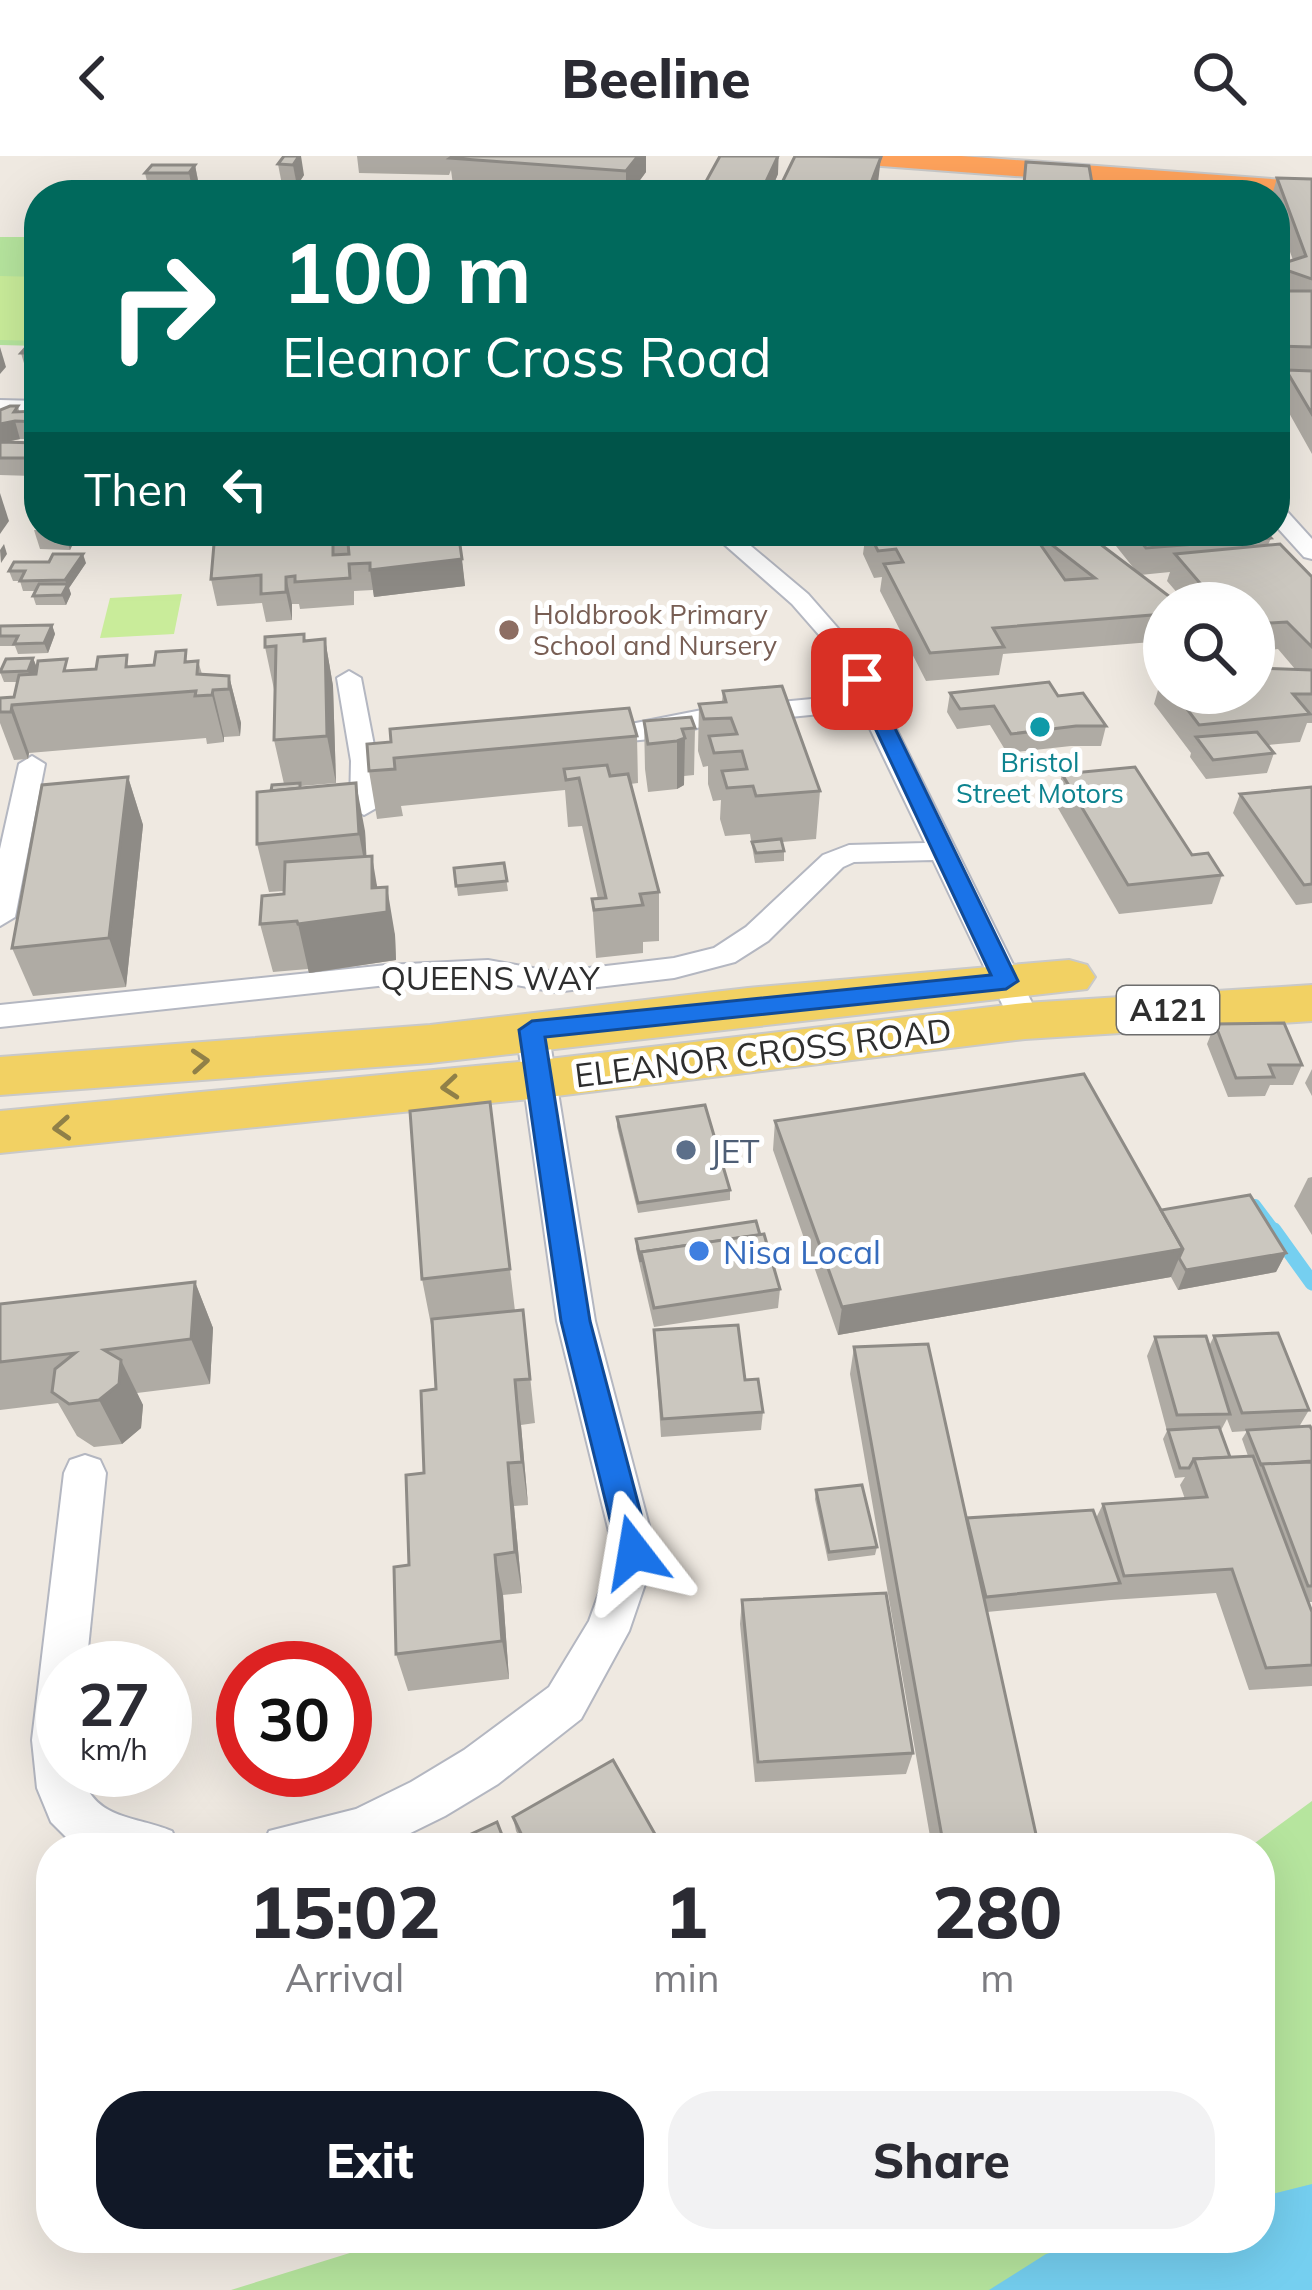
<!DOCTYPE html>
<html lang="en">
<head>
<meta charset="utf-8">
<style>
  :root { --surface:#fff; --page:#f2f2f3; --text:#2b2b33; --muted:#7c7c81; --accent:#111827 }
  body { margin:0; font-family:Mulish,sans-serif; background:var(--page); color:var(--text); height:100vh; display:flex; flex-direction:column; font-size:45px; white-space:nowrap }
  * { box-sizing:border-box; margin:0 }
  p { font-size:39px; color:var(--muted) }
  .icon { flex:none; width:66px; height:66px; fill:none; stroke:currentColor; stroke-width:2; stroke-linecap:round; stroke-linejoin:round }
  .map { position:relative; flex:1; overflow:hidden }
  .side { position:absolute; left:36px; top:1677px; width:1239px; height:420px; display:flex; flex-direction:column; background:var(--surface); border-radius:48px; box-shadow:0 12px 48px #0002 }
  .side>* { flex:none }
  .guide { position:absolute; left:24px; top:24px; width:1266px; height:366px; border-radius:48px; box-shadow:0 12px 48px #0002; background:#00695c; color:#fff; overflow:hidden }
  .tools { position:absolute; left:1143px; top:426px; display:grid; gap:24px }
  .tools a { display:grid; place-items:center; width:132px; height:132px; border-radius:50%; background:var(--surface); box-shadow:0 12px 48px #0002; font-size:60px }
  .speed { position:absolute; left:36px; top:1485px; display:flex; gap:24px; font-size:60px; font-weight:700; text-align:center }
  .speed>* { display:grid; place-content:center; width:156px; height:156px; border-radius:50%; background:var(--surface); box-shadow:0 12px 48px #0002; line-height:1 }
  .speed small { font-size:30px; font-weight:400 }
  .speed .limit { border:18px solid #d22; background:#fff; color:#111 }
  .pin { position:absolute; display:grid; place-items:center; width:102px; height:102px; color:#fff; margin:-51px; border-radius:24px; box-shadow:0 6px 18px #0006 }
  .me { position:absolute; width:132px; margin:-66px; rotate:346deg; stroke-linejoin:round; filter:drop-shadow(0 0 9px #0008) }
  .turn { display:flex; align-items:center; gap:42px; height:252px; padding:0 60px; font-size:54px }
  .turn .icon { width:156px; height:156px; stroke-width:2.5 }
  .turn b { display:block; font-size:84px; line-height:102px }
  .then { display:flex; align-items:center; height:114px; padding:0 60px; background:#0003; gap:24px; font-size:45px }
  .eta { display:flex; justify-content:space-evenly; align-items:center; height:204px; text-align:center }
  .eta b { font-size:72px; font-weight:800; line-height:84px }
  .primary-button { display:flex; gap:24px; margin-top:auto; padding:24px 60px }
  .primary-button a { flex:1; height:138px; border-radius:48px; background:var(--accent); color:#fff; font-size:48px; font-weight:800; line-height:138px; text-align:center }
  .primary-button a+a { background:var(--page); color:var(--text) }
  header { display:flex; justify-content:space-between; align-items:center; height:156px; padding:0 60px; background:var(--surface); font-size:54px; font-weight:800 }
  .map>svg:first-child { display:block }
</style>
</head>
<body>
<header><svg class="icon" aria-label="back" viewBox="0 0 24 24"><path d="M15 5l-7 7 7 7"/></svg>Beeline<svg class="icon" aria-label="search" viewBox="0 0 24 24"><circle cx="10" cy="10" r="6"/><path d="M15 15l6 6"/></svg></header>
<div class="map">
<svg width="1312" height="2134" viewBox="0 0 1312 2134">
  <rect width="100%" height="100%" fill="#efe9e1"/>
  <!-- green -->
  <g fill="#b6e59e">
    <path d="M0,81H39V190L0,189Z"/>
    <path d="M1312,1645V2134H231L398,2082H1260V1692H1248Z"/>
  </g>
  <!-- pitch -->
  <g fill="#c9ec9a">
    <path d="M0,120L39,121V185L0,184Z"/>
    <path d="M182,438L174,478L100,482L110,442Z"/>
  </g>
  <!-- water -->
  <path fill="#75cff0" d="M1312,2028V2134H989L1046,2098L1105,2082H1260V2041Z"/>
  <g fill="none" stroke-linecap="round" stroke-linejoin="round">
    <!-- stream-far1 -->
    <path stroke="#75cff0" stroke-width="12" d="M1255,1049L1276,1077"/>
    <!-- stream -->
    <path stroke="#75cff0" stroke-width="15" d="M1274,1074L1312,1127"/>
    <defs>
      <g id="minor">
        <path d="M0,244L39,245V257L0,256Z"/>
        <path d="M1275,350L1283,351L1312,383V403L1304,401L1275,369Z"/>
        <path d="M709,375H733L808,438L857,494L1041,865L1036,873H1014L933,704L854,706L843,711L768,785L735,806L674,822L555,836L488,824L387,829L0,871V849L387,809L488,804L555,816L674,802L714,792L746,771L823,699L849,689L925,687L861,554L708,569L660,582L580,590L576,584L580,578L707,553L854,539L834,496L792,448Z"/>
        <path d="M349,515L361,522L377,605L378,651L364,659L350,651L351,605L337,522Z"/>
        <path d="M32,600L45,608L15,761L0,770V693L19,608Z"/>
        <path d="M532,863L543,866L548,874L595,1165L656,1396L629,1475L581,1563L498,1628L445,1660L380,1692H262L269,1675L356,1653L411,1626L464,1594L549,1531L589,1465L614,1396L557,1165L516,874L521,866Z"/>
        <path d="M85,1299L100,1304L106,1317L86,1512H63V1614H81C91,1664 133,1659 172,1675L179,1692H77L51,1666L37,1632L32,1584L64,1317L70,1304Z"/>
      </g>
      <g id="primary">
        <path d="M1069,804L1087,809L1095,821L1087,833L430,907L0,939V901L430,869L748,832Z"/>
        <path d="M1312,829V865L1025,883L540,942L0,997V955L540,904L1025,847Z"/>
      </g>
      <path id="motorway" d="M842,0H961L1312,26V42L855,8Z"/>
    </defs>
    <!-- minor casing -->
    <use href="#minor" stroke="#b4b7c1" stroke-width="4"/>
    <!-- primary casing -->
    <use href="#primary" stroke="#c9c9c9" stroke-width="4"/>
    <!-- motorway casing -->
    <use href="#motorway" stroke="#c9c9c9" stroke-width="4"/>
    <!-- minor -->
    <use href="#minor" fill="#fff" fill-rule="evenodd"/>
    <!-- primary -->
    <use href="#primary" fill="#f2d163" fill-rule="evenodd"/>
    <!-- motorway -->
    <use href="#motorway" fill="#ffa35c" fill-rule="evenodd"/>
  </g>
  <!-- wall -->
  <g fill="#afaba4" fill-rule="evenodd">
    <path d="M284,0L304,19L297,30L282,29L278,8Z"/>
    <path d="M357,0H646V16L629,39H589L453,29L451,14L449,19L359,17Z"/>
    <path d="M720,0H779L778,18L769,39H637H704V29Z"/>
    <path d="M195,9L199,30L193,38H150L145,17Z"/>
    <path d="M1277,22L1312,23V298L1279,239L1284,221H1275V135L1284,107L1293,104L1275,55V39H1272Z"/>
    <path d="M39,177V238H33L21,197Z"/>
    <path d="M18,250L19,255H39V283H20L7,286L39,287L33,320L0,319V254Z"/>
    <path d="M34,374L79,375L70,394L40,393Z"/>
    <path d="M263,375H458L465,430L374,441L373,434L354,435V449L300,453L299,448H292V464L266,466L262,447L217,450L211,423L263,385Z"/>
    <path d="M866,375H1083L1136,415L1108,380L1109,375H1265L1271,382L1268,389L1312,421V567H1307L1300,586L1268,589L1274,597L1267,617L1206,623L1190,601L1191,597L1154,548L1162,520H1164V537H1254L1295,513L1278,493L1260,495L1254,488V447H1186L1167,425L1170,416L1140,419L1164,447V485L1003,498L999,519L926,525L880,435L882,421L874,422L863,398Z"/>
    <path d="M86,407L69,432L71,438L66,449H36L33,440L36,435H23L20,425H13L9,415Z"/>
    <path d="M52,469L55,478L48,497L18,498L15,490H0V470Z"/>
    <path d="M304,478L305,485L325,483L333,530L336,627L301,630V632L365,675L366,700L395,779L396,804L309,817L308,813L273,816L260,768L284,738V735L269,736L257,688L271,635L284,628L274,584L275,538L265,491Z"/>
    <path d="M33,502L37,512L34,518L198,505L202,518L229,520L241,567L240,580L224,581V586L207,588L206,582L29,597L28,603L14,604L0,567V542L14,541L17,526H4L0,516Z"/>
    <path d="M723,535L820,635L816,683L782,686L784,695V705L755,707L750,678L725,680L720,663L721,644L713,645L708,628V610L703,611L698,595L699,548L722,546Z"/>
    <path d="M950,537L1058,540L1106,570L1101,590H1071L1007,597L990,569L957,573L947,556Z"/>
    <path d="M644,565L695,572L694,619L684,620V629L677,633L648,636L645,613Z"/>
    <path d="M637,580L638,627L630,628L659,736V785L643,786V797L596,802L592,743H598L582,670L568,671L565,634L401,650L403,660L377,663L369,615L367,588Z"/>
    <path d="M1062,618L1222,719L1212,748L1119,758L1055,647Z"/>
    <path d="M128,621L143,669L126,831L33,840L12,792Z"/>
    <path d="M1312,631V747L1296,749L1233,657L1240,638Z"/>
    <path d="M504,707L508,735L458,740L454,712Z"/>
    <path d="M1215,868L1302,909L1293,929H1270L1265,940L1228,941L1207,888Z"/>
    <path d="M1312,913V940L1305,927Z"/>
    <path d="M490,946L515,1155L523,1154L535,1267L521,1269L528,1349L514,1350L522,1437L503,1439L509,1523L408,1535L396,1498L436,1233L433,1169H431L422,1123Z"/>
    <path d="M617,961L730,1034V1044L638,1057L617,971Z"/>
    <path d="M775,965L1161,1054L1286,1097L1276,1116L1178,1134L1171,1121L838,1179L773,994Z"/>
    <path d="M1312,1021V1079L1294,1050L1308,1022Z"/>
    <path d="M636,1083L780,1133L778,1152L654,1171L636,1093Z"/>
    <path d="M195,1126L213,1172L210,1228L137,1237L143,1249L141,1272L122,1288L94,1291L77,1280L58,1247L0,1254V1148Z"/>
    <path d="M654,1174L745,1224L763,1256L761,1274L661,1281Z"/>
    <path d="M1214,1180L1309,1254L1299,1271L1312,1274V1446H1308L1312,1456V1530L1249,1534L1216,1437L1111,1444L987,1456L1039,1692H932L850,1218L854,1191L967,1364L1096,1362L1103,1348L1185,1343L1180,1329L1185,1321L1175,1322L1163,1283L1167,1275L1147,1200L1155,1181L1209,1190ZM1227,1263L1232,1276L1247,1275L1242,1283L1248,1300L1230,1301L1220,1276Z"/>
    <path d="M816,1334L877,1391L875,1399L828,1405L815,1343Z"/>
    <path d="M742,1444L913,1597L906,1618L755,1626L740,1468Z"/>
    <path d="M513,1661L660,1687V1692H525L516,1675Z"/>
  </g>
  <!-- shaded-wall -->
  <g fill="#8e8b86">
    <path d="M299,0H301L304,19L297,30L293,9Z"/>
    <path d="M638,0H646V16L629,39H626V15Z"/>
    <path d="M778,0V18L769,39H763V32Z"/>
    <path d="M881,1L878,27L874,39L869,32Z"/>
    <path d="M195,9L199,30L193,38L189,17Z"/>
    <path d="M0,191L6,211L0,218Z"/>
    <path d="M15,265L20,283L0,287V268Z"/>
    <path d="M39,288V313L33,320L28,302Z"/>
    <path d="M0,337L9,365L0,378Z"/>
    <path d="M79,375L70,394L64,376Z"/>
    <path d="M4,388L7,398L1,407L0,394Z"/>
    <path d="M83,398L86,407L69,432L71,438L66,449L62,439L67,430L65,424Z"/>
    <path d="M462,403L465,430L374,441L370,414Z"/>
    <path d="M286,421L292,448V464L286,436Z"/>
    <path d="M52,469L55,478L48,497L44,487Z"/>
    <path d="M325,483L333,530L336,627L327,580Z"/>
    <path d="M33,502L37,512L31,525L28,515Z"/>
    <path d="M229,520L241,567L240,580L229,533Z"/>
    <path d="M213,534L224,581V586L212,539Z"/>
    <path d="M12,549L29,597L28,603L11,556Z"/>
    <path d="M685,582L684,629L677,633V585Z"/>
    <path d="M128,621L143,669L126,831L109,782Z"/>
    <path d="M356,627L365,675L368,726L359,678Z"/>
    <path d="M372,700L380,748L387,731L395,779L396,804L309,817L298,768L372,732Z"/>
    <path d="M1183,1093L1171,1121L838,1179L842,1151Z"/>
    <path d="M1286,1097L1276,1116L1178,1134L1186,1114Z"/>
    <path d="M195,1126L213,1172L210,1228L191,1183Z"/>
    <path d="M121,1204L143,1249L141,1272L122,1288L99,1244Z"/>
    <path d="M515,1224L521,1269L528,1349L522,1306Z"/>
    <path d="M508,1307L514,1350L522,1437L515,1396Z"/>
    <path d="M495,1399L503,1439L509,1523L502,1485Z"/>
  </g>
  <!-- building -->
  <g fill="#cbc7bf" stroke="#8e8b86" stroke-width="3" fill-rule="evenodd">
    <path d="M284,0H299L293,9L278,8Z"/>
    <path d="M453,0H638L626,15L450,2Z"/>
    <path d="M720,0H778L763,32L704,29Z"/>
    <path d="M795,0L881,1L869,32L926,36L925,39H776Z"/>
    <path d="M1026,6L1089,10L1094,39H1023Z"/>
    <path d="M152,9H195L189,17H145Z"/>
    <path d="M1277,22L1312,23V123L1283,113L1284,107L1306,100Z"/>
    <path d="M638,36L708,39H637Z"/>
    <path d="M1275,135H1312V191L1275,190Z"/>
    <path d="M39,177V197H21Z"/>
    <path d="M1286,214L1312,215V258Z"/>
    <path d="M10,250H18L14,256L39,255V266L15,265L0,268V254Z"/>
    <path d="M0,286L39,287V288L28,302H0Z"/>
    <path d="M263,375H458L462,403L370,414V407L349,408L350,422L295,426V420L286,421V436L261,438V419L211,423L214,388L263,385ZM373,375V385L348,387L349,398L333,399V378Z"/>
    <path d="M868,375H1031L1065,424L1095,422L1034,375H1083L1178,447H1164V458L993,472L1004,491L930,497L884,408L903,406L896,393L878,395Z"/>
    <path d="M1132,375H1265L1271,382L1146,392Z"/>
    <path d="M1280,388L1312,421V491L1287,466L1269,467L1254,451V447H1217L1175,398Z"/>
    <path d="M53,398H83L65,424L20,425L25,415H9L14,406H49Z"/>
    <path d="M39,428H68L62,439L33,440Z"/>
    <path d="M52,469L44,487L14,488L18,480H0V470Z"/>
    <path d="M304,478V485L325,483L327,580L274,584L276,490L265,491V481Z"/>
    <path d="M186,494L185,506L198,505L197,518L229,520V533L213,534L212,539L195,540L196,535L12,549L11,556H0V542L14,541L19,519L36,518L38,505L67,503L64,515L96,513L98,501L127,499L126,511L154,509L156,496Z"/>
    <path d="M33,502L28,515L0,516L6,503Z"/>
    <path d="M1254,512L1312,514V538H1293L1310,558L1199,569L1175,537H1254Z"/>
    <path d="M1049,526L1058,540L1083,537L1106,570H1076L1011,578L994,550L960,553L950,537Z"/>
    <path d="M782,530L820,635L756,640L753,630L727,632L722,615L747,613L742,595L714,597L709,580L737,578L731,562L704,563L699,548L726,546L723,535Z"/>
    <path d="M629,552L637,580L394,602L395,613L369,615L367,588L391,586L390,573Z"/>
    <path d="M691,561L695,572L682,573L685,582L677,585L648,588L644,565Z"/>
    <path d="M1257,576L1274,597L1213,604L1196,581Z"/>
    <path d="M607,609L610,620L628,618L659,736L640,738L643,749L594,754L592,743L606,742L579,622L566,624L564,613Z"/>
    <path d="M1135,611L1192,699L1208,697L1222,719L1128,729L1062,618Z"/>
    <path d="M128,621L109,782L12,792L42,629Z"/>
    <path d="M300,627V632L271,635L272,629Z"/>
    <path d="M356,627L359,678L257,688V636Z"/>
    <path d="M1312,631V728L1304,729L1240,638Z"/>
    <path d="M781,683L784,695L756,697L752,686Z"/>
    <path d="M372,700V732L387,731V756L298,768L297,765L260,768L262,740L284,738L285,706Z"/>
    <path d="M504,707L507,725L456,730L454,712Z"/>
    <path d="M1284,867L1302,909H1269L1274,921L1236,922L1215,868Z"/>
    <path d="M1084,918L1183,1093L842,1151L775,965Z"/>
    <path d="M490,946L510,1113L422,1123L410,955Z"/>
    <path d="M705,949L730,1034L638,1047L617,961Z"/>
    <path d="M1250,1039L1286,1097L1186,1114L1179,1102L1183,1093L1161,1054Z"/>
    <path d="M756,1065L760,1079L641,1096V1106L636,1083Z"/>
    <path d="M764,1078L780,1133L654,1152L641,1096Z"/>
    <path d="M195,1126L191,1183L104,1194L121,1204L119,1228L99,1244L69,1248L52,1236L55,1213L75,1197L0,1206V1148Z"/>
    <path d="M523,1154L530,1223L515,1224L522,1306L508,1307L515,1396L495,1399L502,1485L396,1498L394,1411L409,1409L406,1319L424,1317L421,1235L436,1233L432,1163Z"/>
    <path d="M738,1169L745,1224L758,1223L763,1256L662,1263L654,1174Z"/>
    <path d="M1278,1177L1309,1254L1242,1257L1214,1180Z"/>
    <path d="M1206,1180L1230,1258L1177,1259L1155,1181Z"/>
    <path d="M928,1188L1039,1692H944L854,1191Z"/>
    <path d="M1310,1270L1312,1274V1305L1261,1309L1247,1274Z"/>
    <path d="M1219,1271L1230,1301L1194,1303L1189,1312H1180L1168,1274Z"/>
    <path d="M1253,1300L1312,1456V1509L1266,1512L1232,1413L1124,1420L1103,1348L1207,1341L1194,1303Z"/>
    <path d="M1312,1306V1430H1308L1262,1308Z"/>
    <path d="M862,1329L877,1391L829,1396L816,1334Z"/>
    <path d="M1093,1354L1120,1427L986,1441L967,1362Z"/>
    <path d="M886,1437L913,1597L758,1606L742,1444Z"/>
    <path d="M613,1604L660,1687L652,1692H528L513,1661Z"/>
    <path d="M497,1666L507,1692H441Z"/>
  </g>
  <!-- one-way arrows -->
  <defs><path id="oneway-chevron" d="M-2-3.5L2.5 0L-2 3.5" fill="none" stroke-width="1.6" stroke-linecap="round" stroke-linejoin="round" transform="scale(3)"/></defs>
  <g stroke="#908048">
    <use href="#oneway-chevron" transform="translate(200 905) rotate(-4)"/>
    <use href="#oneway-chevron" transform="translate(450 931) rotate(175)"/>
    <use href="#oneway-chevron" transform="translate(62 972) rotate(176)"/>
  </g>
  <!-- route -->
  <path fill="#1a73e8" stroke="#114b97" stroke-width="3" d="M862,517L871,523L1018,825L1006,833L545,881L590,1165L651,1396L646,1407L634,1411L623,1407L618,1396L561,1165L519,874L532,865L991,819L852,523Z"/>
  <!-- markers -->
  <circle fill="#8d6e63" stroke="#fff" stroke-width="4.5" cx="509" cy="474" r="12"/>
  <circle fill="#0f9aa8" stroke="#fff" stroke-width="4.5" cx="1040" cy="571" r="12"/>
  <circle fill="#5c6f8a" stroke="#fff" stroke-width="4.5" cx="686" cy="994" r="12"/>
  <circle fill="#3f7fe0" stroke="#fff" stroke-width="4.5" cx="699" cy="1095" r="12"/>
  <g text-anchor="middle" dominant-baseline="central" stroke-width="10" stroke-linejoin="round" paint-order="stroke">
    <!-- far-education labels -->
    <g font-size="27" fill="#785e54" stroke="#fff" text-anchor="start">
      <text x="533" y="458">Holdbrook Primary<tspan x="533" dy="31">School and Nursery</tspan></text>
    </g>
    <!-- far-culture labels -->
    <g font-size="27" fill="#0d838f" stroke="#fff">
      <text x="1040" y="606">Bristol<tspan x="1040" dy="31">Street Motors</tspan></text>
    </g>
    <!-- shield labels -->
    <rect fill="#fff" stroke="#6d6d6d" stroke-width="3" x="1117" y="830" width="102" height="48" rx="9"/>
    <g font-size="30" font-weight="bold" fill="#2e2e2e">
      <text x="1168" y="854">A121</text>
    </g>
    <!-- street labels -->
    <g font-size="33" fill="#2e2e2e" stroke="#fff">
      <text x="490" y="821">QUEENS WAY</text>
      <text transform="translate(763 896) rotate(-7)">ELEANOR CROSS ROAD</text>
    </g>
    <!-- service labels -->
    <g font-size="33" fill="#4e5e75" stroke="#fff" text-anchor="start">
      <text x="710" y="994">JET</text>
    </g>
    <!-- shop labels -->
    <g font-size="33" fill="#366cbe" stroke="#fff" text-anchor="start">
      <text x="723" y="1095">Nisa Local</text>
    </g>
  </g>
</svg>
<div class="tools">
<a><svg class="icon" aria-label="search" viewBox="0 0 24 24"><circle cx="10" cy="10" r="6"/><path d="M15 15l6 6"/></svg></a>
</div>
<div class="speed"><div>27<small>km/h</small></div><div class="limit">30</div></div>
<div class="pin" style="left:862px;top:523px;background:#d93025"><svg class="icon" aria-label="arrive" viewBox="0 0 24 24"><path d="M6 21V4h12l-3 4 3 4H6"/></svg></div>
<svg class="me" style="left:634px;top:1396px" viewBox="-20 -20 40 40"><path d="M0-17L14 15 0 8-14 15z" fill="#1a73e8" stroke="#fff" stroke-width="4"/></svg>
<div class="guide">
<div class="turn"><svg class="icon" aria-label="right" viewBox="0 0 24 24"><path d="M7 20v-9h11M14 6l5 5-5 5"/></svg><div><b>100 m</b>Eleanor Cross Road</div></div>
<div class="then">Then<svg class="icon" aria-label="left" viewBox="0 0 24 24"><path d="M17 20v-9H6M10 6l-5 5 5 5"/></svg></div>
</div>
<section class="side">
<div class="eta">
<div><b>15:02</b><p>Arrival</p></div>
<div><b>1</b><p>min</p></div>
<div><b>280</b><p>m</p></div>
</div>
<div class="primary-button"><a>Exit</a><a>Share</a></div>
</section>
</div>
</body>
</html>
